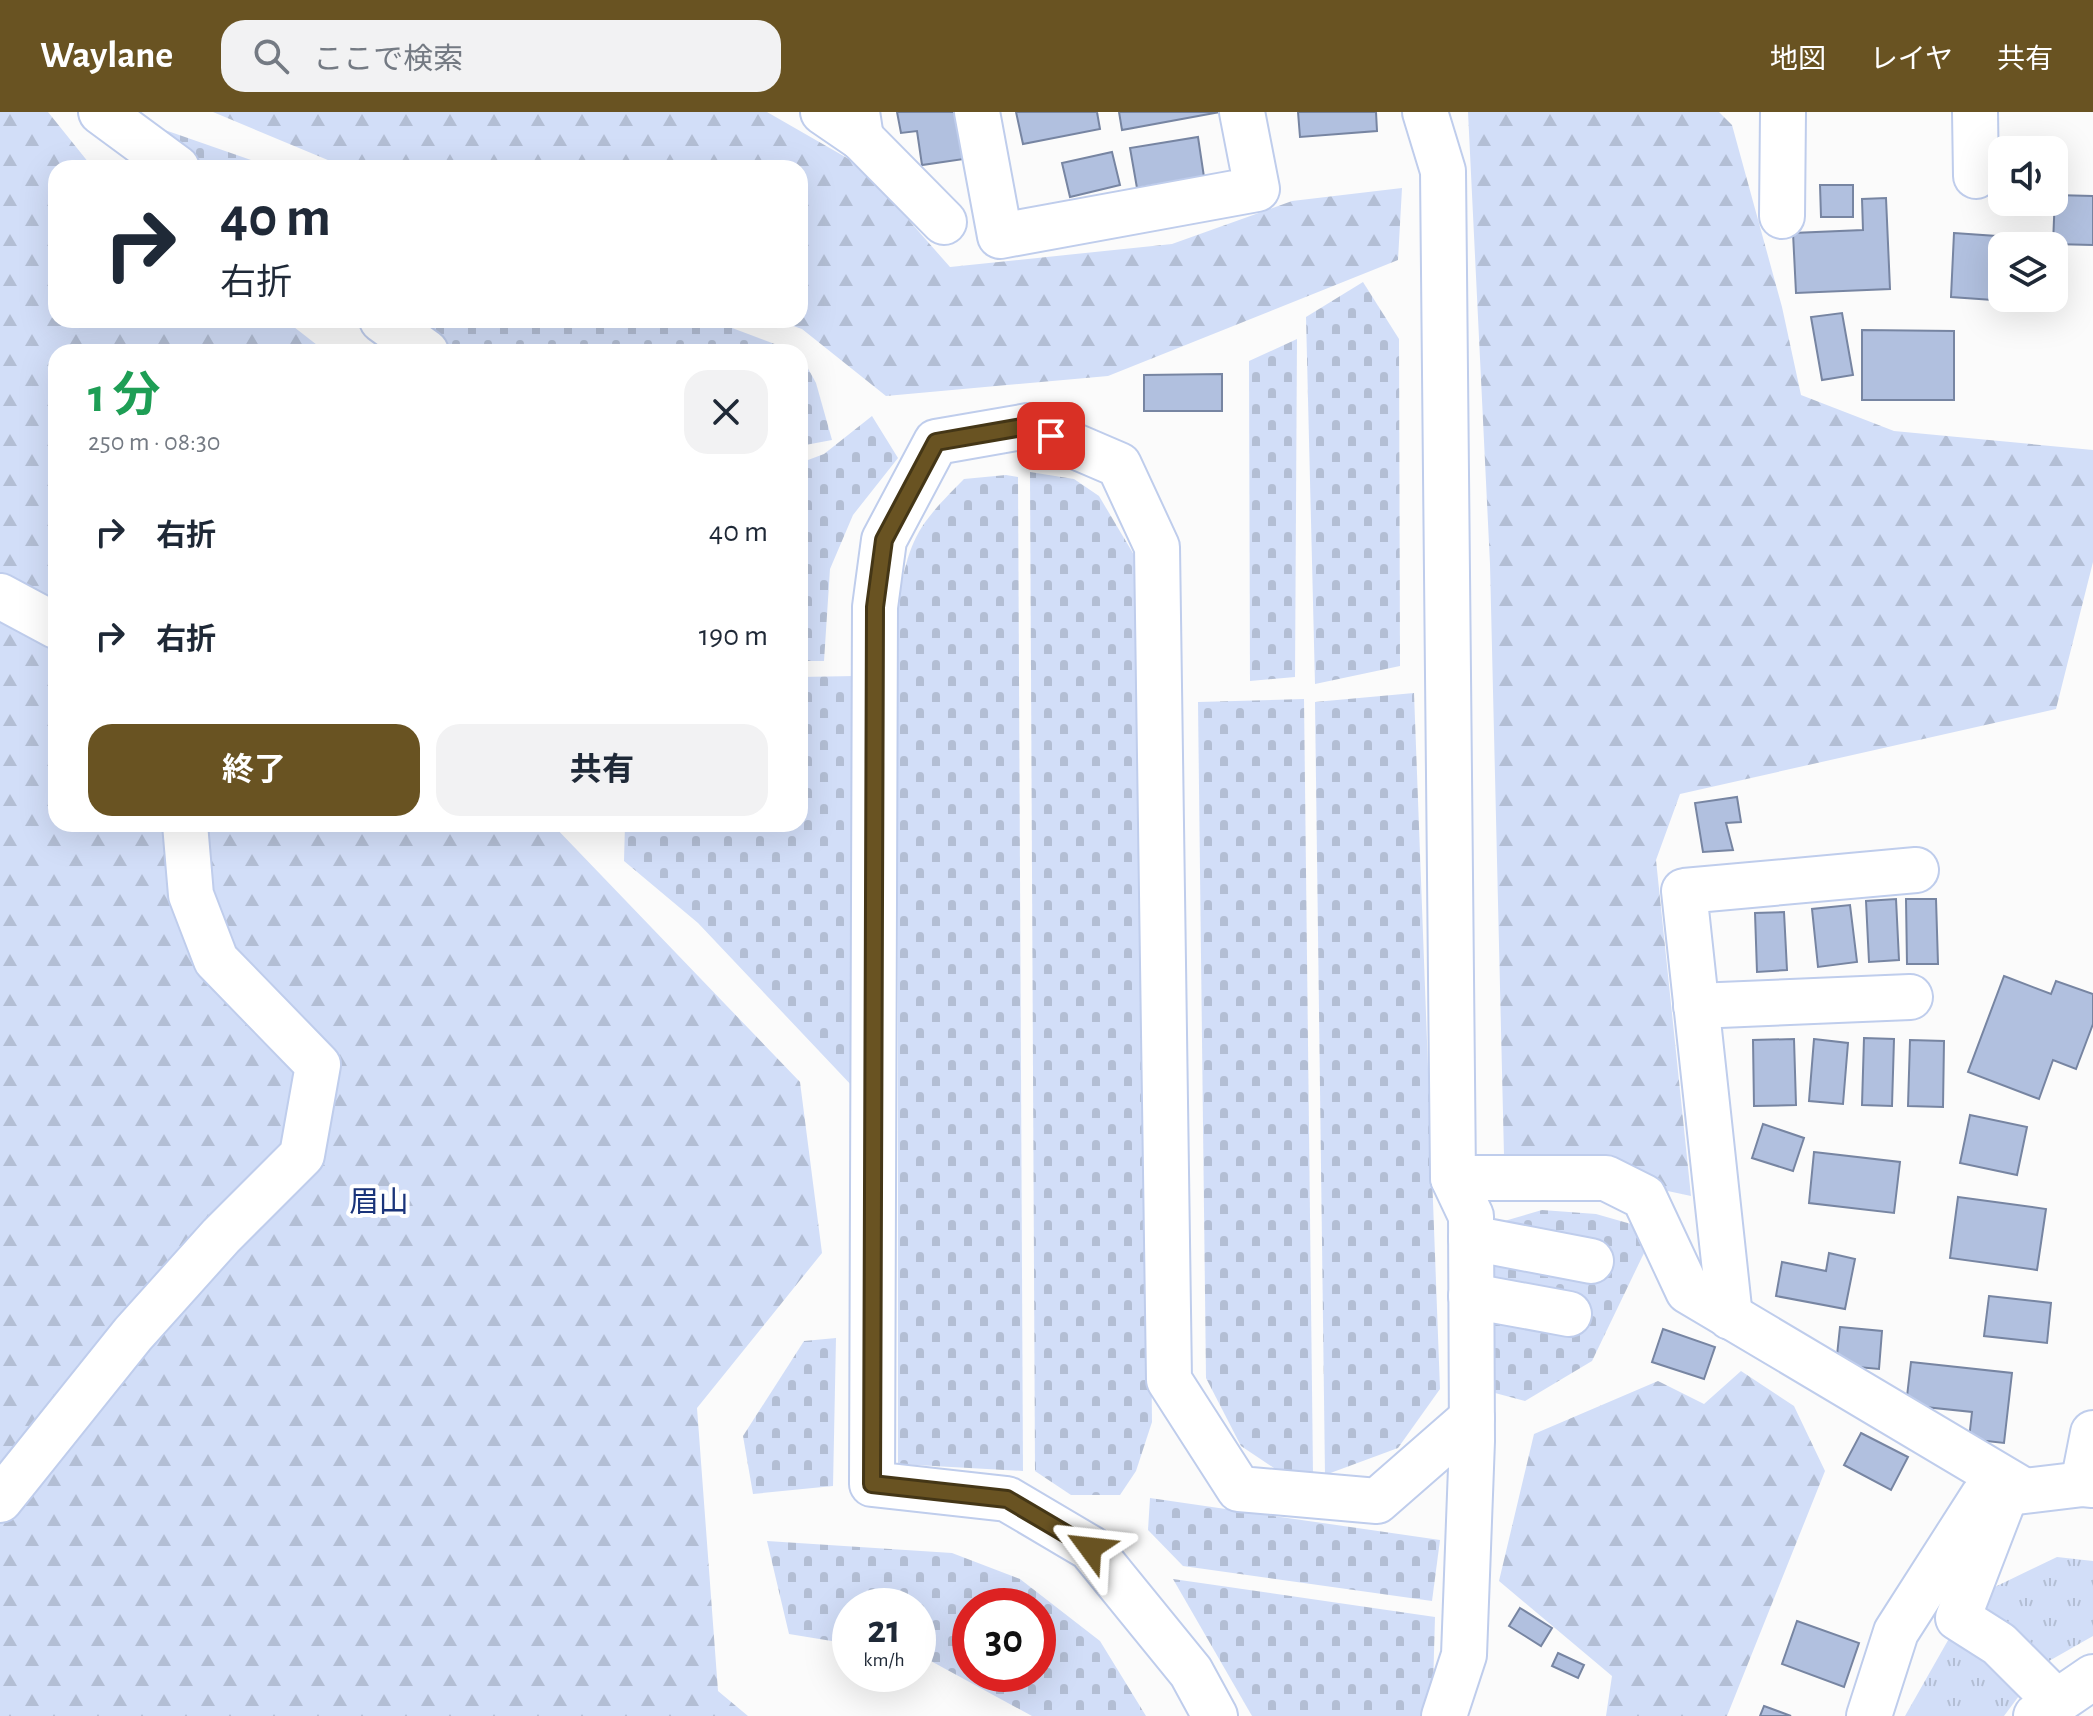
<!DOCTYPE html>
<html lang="ja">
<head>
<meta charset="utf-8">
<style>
  :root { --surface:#fff; --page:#f2f2f3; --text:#1f2937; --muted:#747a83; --accent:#695322 }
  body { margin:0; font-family:"Alegreya Sans","Noto Sans JP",sans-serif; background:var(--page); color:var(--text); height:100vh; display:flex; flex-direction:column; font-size:30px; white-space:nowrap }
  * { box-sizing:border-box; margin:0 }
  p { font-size:26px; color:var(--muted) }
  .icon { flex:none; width:44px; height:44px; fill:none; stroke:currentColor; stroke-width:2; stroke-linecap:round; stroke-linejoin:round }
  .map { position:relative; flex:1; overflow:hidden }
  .sheet { position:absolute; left:48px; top:232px; width:760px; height:488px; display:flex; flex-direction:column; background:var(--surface); border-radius:24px; box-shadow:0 8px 32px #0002 }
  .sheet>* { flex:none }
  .guide { position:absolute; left:48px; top:48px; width:760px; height:168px; border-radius:24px; box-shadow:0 8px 32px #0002; background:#fff; color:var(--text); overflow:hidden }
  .controls { position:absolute; left:1988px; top:24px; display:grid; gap:16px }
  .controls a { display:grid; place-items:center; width:80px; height:80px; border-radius:16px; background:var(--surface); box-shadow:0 8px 32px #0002; font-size:40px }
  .speed { position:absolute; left:832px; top:1476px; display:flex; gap:16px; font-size:40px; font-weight:700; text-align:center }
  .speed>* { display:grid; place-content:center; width:104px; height:104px; border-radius:50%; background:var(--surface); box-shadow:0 8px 32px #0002; line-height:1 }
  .speed small { font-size:20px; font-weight:400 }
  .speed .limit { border:12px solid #d22; background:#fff; color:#111 }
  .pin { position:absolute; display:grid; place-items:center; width:68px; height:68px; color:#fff; margin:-34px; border-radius:16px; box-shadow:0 4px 12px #0006 }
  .me { position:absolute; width:88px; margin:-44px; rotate:300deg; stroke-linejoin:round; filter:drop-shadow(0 0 6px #0008) }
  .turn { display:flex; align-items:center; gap:28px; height:168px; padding:0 40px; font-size:36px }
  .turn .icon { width:104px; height:104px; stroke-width:2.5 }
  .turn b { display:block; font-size:56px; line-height:68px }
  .round { display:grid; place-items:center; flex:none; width:84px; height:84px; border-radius:24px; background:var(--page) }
  .overview { display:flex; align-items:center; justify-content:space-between; height:136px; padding:0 40px }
  h1 { font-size:48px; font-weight:700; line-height:60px; color:#1e9e55 }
  .cta { display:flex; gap:16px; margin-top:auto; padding:16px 40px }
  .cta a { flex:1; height:92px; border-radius:24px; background:var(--accent); color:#fff; font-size:32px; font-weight:700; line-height:92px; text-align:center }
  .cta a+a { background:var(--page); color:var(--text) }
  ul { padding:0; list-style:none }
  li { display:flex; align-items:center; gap:24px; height:104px; padding:0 40px }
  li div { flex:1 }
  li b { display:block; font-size:30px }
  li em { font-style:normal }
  header { display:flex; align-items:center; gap:48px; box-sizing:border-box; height:112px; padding:0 40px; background:var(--accent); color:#fff }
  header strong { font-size:38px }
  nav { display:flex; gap:44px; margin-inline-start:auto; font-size:28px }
  .search { width:560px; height:72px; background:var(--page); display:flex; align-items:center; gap:20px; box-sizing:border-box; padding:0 28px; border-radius:24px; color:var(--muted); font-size:30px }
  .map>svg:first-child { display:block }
</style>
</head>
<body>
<header>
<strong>Waylane</strong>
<div class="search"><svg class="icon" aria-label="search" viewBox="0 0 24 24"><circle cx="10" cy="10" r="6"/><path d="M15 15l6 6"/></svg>ここで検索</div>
<nav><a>地図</a><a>レイヤ</a><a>共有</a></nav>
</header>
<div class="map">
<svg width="2093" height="1604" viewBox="0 0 2093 1604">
  <defs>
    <pattern id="grass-tufts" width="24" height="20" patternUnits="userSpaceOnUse" patternTransform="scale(2)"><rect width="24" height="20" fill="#d2def8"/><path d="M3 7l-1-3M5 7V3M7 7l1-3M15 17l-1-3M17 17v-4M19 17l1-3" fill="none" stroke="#b3bed4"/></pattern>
    <pattern id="forest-firs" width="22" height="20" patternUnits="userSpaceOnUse" patternTransform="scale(2)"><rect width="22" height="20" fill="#d2def8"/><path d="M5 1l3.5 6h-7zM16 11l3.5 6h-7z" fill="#b3bed4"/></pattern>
    <pattern id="cemetery-stones" width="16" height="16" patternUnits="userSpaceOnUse" patternTransform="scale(2)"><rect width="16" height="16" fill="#d2def8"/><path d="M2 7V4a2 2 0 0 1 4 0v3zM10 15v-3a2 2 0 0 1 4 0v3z" fill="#b3bed4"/></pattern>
  </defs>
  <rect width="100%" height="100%" fill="#fbfbfb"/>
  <!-- grass -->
  <path fill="url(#grass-tufts)" d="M2057,1445L2093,1449V1524L2042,1553L2004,1604H1905L1972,1486Z"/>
  <!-- forest -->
  <g fill="url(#forest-firs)">
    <path d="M0,0H48L93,56H56V208H285L326,240H56V712H552L800,970L822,1141L697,1296L718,1579L748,1604H0Z"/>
    <path d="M213,0H767L861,54L950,155L1172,132L1292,89L1402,76L1398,148L1108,264L886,284L802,217L776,208H800V56H347Z"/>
    <path d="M1468,0H1719L1732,13L1782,195L1801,283L1894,319L2093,338V450L2056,597L1680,682L1656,748L1691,1084L1504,1044L1490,452Z"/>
    <path d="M1741,1259L1794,1294L1825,1359L1727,1604H1606L1612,1564L1499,1469L1534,1322L1658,1269L1704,1292Z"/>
  </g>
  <!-- cemetery -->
  <g fill="url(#cemetery-stones)" fill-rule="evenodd">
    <path d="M139,9L274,56H202Z"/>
    <path d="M1363,170L1399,227L1400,554L1315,572L1306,205Z"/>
    <path d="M406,208H711L796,240H449Z"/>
    <path d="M1297,227L1295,565L1250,569L1249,249Z"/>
    <path d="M800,242L816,271L832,328L800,334Z"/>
    <path d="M872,304L898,346L853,403L830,457L824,549H800V351L824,342Z"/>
    <path d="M1030,360L1074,367L1099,384L1143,458L1152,1310L1136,1359L1120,1383H1071L1035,1359Z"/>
    <path d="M1006,363L1018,365L1023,1359L898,1352V491C909,426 918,413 964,367Z"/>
    <path d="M855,564L854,976L698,811L624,749L625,712H800V565Z"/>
    <path d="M1414,581L1440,1277L1398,1336L1325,1363L1315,590Z"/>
    <path d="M1304,587L1313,1362L1280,1360L1241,1334L1206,1266L1198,590Z"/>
    <path d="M1542,1098L1596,1102L1631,1112L1644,1141L1592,1249L1525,1289L1495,1281L1494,1112Z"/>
    <path d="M836,1226L833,1374L753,1382L743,1324L804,1229Z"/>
    <path d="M1150,1386L1440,1428L1432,1489L1183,1454L1148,1418Z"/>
    <path d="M767,1429L952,1441L1020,1467L1100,1529L1146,1604H1032L918,1542V1494H850V1532L789,1522ZM970,1494H1038V1562H970Z"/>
    <path d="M1173,1467L1435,1505L1433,1576L1423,1604H1252Z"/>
  </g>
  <!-- building -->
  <g fill="#b1c0df" stroke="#7785a2" stroke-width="2">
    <path d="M897,0H958L964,47L922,53L917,19L901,21Z"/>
    <path d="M1016,0H1097L1100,17L1023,32Z"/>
    <path d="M1119,0H1220L1122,18Z"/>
    <path d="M1298,0H1376L1377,19L1300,25Z"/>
    <path d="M1198,25L1204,65L1137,76L1130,36Z"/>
    <path d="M1112,40L1120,73L1070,85L1062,51Z"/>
    <path d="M1820,73H1853V105H1821Z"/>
    <path d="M2055,83L2093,84V133L2053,132Z"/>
    <path d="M1886,86L1890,177L1796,181L1793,121L1863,118L1862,87Z"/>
    <path d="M1954,121L2025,126V134H2002V186H2021V190L1951,185Z"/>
    <path d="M1842,201L1853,263L1822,268L1811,205Z"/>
    <path d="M1862,218L1954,219V288H1862Z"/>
    <path d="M1222,262V299H1144V263Z"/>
    <path d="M1737,685L1741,710L1726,711L1733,738L1703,740L1695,691Z"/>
    <path d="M1896,787L1899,848L1869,850L1866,789Z"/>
    <path d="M1906,787H1936L1938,852H1907Z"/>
    <path d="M1850,793L1857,850L1818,855L1812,797Z"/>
    <path d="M1784,800L1787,858L1757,860L1755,801Z"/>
    <path d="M2004,864L2051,882L2056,869L2093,882V912L2076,957L2053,948L2039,987L1968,960Z"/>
    <path d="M1864,926L1894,927L1892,994L1862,993Z"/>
    <path d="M1794,927L1796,993L1754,994L1753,928Z"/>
    <path d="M1814,927L1848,931L1843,992L1809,989Z"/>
    <path d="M1910,928L1944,929L1943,995L1908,994Z"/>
    <path d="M1970,1003L2027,1015L2017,1063L1960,1051Z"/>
    <path d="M1763,1012L1804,1026L1793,1059L1752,1046Z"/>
    <path d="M1814,1040L1900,1050L1894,1101L1809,1091Z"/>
    <path d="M1958,1085L2046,1097L2037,1158L1950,1146Z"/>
    <path d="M1829,1141L1855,1147L1845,1197L1776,1184L1782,1150L1826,1159Z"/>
    <path d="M1989,1184L2051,1191L2047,1231L1984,1224Z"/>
    <path d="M1840,1215L1882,1219L1879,1257L1836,1253Z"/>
    <path d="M1663,1217L1715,1235L1704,1267L1652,1250Z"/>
    <path d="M1911,1250L2012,1261L2004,1331L1969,1327L1972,1300L1906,1293Z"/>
    <path d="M1861,1321L1908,1345L1891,1378L1844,1353Z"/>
    <path d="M1520,1496L1552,1516L1541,1534L1509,1514Z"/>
    <path d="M1797,1509L1859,1531L1844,1575L1782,1552Z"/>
    <path d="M1558,1541L1584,1553L1578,1566L1552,1554Z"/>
    <path d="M1764,1594L1791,1604H1760Z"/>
  </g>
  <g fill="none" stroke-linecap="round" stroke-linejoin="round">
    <defs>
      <g id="minor">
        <path d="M101,0L177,56"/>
        <path d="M823,0L861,26L857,0"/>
        <path d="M977,0L1000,124L1257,77L1242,0"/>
        <path d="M1425,0L1443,59L1453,1066L1471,1104L1472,1329L1464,1543L1444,1604"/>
        <path d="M1975,0L1976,64"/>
        <path d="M861,26L944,110"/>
        <path d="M1782,104L1783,0"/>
        <path d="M382,208L426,240"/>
        <path d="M0,484L56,514"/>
        <path d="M1696,894L1910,885"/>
        <path d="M1453,1066H1606L1644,1085L1688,1179L2021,1377"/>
        <path d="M1471,1126L1591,1149"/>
        <path d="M1471,1184L1569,1202"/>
        <path d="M1730,1205L1684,779L1916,758"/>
        <path d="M2093,1321L2083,1372L2093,1373"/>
        <path d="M2005,1384L1958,1506L1999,1532L2056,1589"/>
        <path d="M0,1388L133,1222L221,1124L302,1043L318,953L216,848L191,783L185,712"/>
        <path d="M1215,1604L1191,1560L1090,1436L1007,1387L872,1372L875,495L884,428L936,330L1028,314L1119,353L1157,435L1169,1268L1239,1377L1377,1389L1472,1306"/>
        <path d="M1869,1604L1896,1520L1983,1384L2083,1372"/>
        <path d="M2036,1604L2093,1565"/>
      </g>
    </defs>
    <!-- minor casing -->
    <use href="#minor" stroke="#bfcdec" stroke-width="48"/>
    <!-- minor -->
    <use href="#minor" stroke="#fff" stroke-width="44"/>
  </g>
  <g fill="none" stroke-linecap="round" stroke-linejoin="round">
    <defs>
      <path id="route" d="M1051,324L1028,314L936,330L884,428L875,495L872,1372L1007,1387L1090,1436"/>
    </defs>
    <!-- route casing -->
    <use href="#route" stroke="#443616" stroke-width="20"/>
    <!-- route -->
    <use href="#route" stroke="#695322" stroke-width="14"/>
  </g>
  <g text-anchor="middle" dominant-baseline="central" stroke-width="8" stroke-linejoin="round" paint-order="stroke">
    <!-- park labels -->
    <g font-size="30" fill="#1a347a" stroke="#fff">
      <text x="379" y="1091">眉山</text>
    </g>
  </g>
</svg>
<div class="controls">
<a><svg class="icon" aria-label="sound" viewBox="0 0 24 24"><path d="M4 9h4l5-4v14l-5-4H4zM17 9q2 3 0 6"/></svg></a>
<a><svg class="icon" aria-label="layers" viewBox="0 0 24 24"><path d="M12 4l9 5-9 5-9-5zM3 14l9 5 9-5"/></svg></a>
</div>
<div class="speed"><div>21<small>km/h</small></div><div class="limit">30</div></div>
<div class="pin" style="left:1051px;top:324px;background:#d93025"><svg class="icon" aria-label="arrive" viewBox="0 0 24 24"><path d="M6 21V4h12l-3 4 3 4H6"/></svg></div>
<svg class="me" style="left:1090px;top:1436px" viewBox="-20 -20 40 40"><path d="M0-17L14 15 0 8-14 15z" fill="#695322" stroke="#fff" stroke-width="4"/></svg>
<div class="guide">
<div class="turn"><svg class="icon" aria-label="right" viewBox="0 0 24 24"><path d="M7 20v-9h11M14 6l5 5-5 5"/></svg><div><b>40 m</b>右折</div></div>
</div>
<section class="sheet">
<div class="overview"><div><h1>1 分</h1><p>250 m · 08:30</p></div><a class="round"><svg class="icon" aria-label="close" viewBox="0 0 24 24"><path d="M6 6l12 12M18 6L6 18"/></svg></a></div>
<ul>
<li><svg class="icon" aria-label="right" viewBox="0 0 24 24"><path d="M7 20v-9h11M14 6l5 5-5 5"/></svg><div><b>右折</b></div><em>40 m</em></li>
<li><svg class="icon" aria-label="right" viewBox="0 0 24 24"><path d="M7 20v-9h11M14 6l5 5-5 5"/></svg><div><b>右折</b></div><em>190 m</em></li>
</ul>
<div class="cta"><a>終了</a><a>共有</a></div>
</section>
</div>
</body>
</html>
